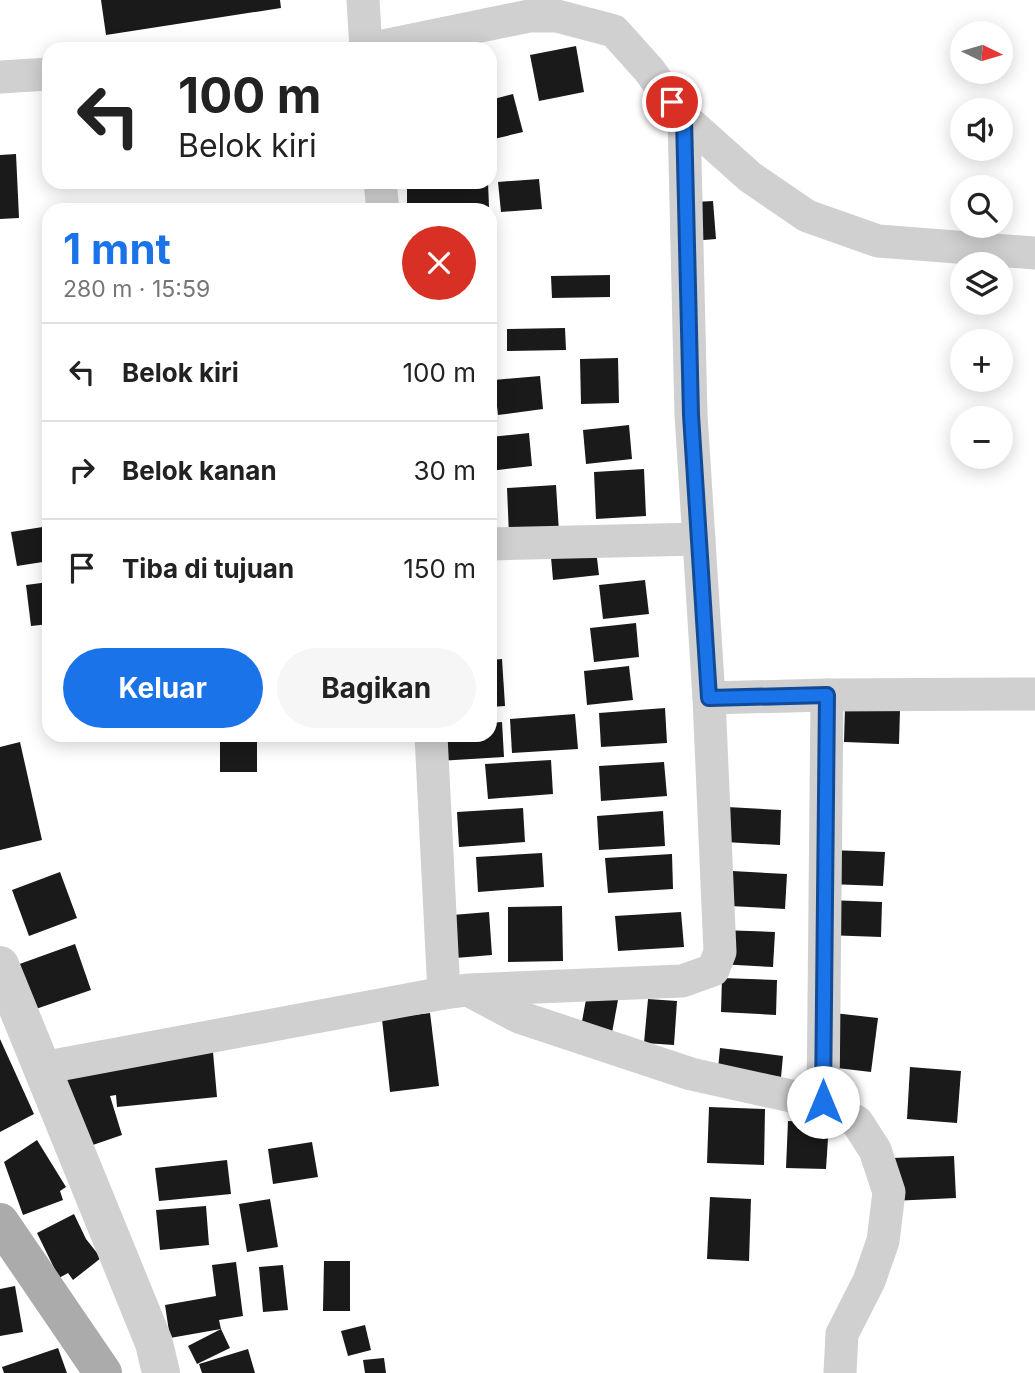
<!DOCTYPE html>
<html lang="id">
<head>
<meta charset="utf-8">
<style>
  :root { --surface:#fff; --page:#f6f6f6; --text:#222; --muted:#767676; --line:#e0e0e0; --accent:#1a73e8 }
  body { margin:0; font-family:Inter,sans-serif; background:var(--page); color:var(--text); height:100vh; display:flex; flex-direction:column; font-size:26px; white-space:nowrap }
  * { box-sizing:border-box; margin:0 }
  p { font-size:23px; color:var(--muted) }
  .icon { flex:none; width:38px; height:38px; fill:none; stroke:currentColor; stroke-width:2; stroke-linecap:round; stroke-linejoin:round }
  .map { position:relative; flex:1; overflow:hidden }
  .drawer { position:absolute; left:42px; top:203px; width:455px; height:539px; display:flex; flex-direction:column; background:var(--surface); border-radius:21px; box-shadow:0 4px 18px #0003 }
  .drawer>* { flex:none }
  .banner { position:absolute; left:42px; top:42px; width:455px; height:147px; border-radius:21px; box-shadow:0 4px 18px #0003; background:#fff; color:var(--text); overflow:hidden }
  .needle { width:46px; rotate:95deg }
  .tools { position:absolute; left:950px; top:21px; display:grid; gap:14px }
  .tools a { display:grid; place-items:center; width:63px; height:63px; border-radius:50%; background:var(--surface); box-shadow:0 4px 18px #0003; font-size:35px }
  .pin { position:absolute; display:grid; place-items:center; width:60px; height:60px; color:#fff; margin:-30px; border:4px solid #fff; border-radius:50%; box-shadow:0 2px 7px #0007 }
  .me { position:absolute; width:77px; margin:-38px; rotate:0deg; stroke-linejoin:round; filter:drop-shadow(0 0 5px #0008) }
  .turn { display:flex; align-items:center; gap:24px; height:147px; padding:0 21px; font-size:32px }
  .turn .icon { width:91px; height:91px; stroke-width:2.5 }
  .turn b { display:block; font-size:49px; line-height:60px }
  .round { display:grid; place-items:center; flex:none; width:74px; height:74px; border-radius:37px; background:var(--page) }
  .overview { display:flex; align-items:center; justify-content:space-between; height:119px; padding:0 21px }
  h1 { font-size:42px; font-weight:700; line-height:52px; color:var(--accent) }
  .button { display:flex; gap:14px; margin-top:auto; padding:14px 21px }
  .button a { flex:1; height:80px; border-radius:42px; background:var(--accent); color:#fff; font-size:28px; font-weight:700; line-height:80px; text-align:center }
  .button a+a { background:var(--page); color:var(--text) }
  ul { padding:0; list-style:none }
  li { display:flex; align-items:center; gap:21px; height:98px; padding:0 21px; border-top:2px solid var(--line) }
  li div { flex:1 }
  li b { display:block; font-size:26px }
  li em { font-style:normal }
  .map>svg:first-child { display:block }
</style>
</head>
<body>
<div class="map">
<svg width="1035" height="1373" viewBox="0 0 1035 1373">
  <rect width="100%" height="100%" fill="#fff"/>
  <!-- building -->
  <g fill="#1a1a1a">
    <path d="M101,0H280L281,8L106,35Z"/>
    <path d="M576,46L584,92L539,101L530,55Z"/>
    <path d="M513,94L523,132L494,139L490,126V100Z"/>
    <path d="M16,154L19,218L0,219V155Z"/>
    <path d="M539,179L542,209L501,212L498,182Z"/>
    <path d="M407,182H488L489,207L407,209Z"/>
    <path d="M713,201L716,239L680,242L677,203Z"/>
    <path d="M610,275V297L552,298L551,276Z"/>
    <path d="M565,328L566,350L507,351V329Z"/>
    <path d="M618,358L619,403L581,404L580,359Z"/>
    <path d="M540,376L543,409L498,415L494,380Z"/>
    <path d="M629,425L632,459L586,464L583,430Z"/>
    <path d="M529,433L532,466L490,471V437Z"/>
    <path d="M644,469L646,516L596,519L594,472Z"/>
    <path d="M556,485L559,532L509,535L507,488Z"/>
    <path d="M49,526V561L17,566L11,532Z"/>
    <path d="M595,542L599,575L553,580L550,546Z"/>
    <path d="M645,580L649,614L603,619L599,585Z"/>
    <path d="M49,582V624L31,626L26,585Z"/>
    <path d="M490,591H493L495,638H490Z"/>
    <path d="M636,623L639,657L594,662L590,628Z"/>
    <path d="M502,659L505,706L490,707V660Z"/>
    <path d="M629,666L633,700L587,705L584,671Z"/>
    <path d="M845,707L900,710L899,744L844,742Z"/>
    <path d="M665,708L667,743L601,747L599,713Z"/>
    <path d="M575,714L578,749L512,753L510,719Z"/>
    <path d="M502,722L504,757L438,761L437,735H490V723Z"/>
    <rect x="220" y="735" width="37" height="37"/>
    <path d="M20,742L42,840L0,850V747Z"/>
    <path d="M551,760L553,794L488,799L485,764Z"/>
    <path d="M664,762L667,796L601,801L599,766Z"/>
    <path d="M727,807L781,810L780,845L725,842Z"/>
    <path d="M523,808L525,842L459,847L457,812Z"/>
    <path d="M663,811L665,846L599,850L597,816Z"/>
    <path d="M830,850L885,852L883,886L828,884Z"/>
    <path d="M542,853L544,887L478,892L476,857Z"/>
    <path d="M672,854L673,889L608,893L605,858Z"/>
    <path d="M732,871L787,874L785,909L730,906Z"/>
    <path d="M60,872L77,918L29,936L12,890Z"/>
    <path d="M827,900L882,902L881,937L825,935Z"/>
    <path d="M562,906L563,961L508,962V907Z"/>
    <path d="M489,912L492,955L443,959L440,916Z"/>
    <path d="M681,912L684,947L618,951L615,916Z"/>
    <path d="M720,930L775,932L773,967L718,964Z"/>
    <path d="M75,944L91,990L30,1011L14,966Z"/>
    <path d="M722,978L777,980L776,1015L721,1012Z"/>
    <path d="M587,994L618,1000L612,1033L581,1027Z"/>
    <path d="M648,999L677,1001L674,1045L644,1043Z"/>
    <path d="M825,1012L878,1018L871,1072L820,1066Z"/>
    <path d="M430,1013L439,1086L390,1092L382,1019Z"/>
    <path d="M0,1039L34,1114L0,1132Z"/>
    <path d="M720,1048L783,1056L781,1077L718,1069Z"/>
    <path d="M213,1052L217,1097L117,1107L116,1095L110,1096L122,1135L87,1147L65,1078Z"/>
    <path d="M910,1067L961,1071L957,1123L907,1119Z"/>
    <path d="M709,1107L765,1109L764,1165L707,1163Z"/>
    <path d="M788,1121L829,1123L826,1169L786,1168Z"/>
    <path d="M37,1140L66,1187L60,1191L63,1200L23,1215L4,1162Z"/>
    <path d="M312,1142L318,1177L273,1184L268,1149Z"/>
    <path d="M954,1156L956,1198L892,1201L891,1158Z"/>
    <path d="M227,1160L231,1194L159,1201L155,1168Z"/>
    <path d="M710,1197L751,1199L749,1261L707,1259Z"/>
    <path d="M270,1199L278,1247L247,1252L239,1204Z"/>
    <path d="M206,1206L209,1245L160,1250L156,1210Z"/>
    <path d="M74,1214L86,1239L101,1258L73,1280L68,1273L59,1278L37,1233Z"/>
    <path d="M324,1261H350V1311H323Z"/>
    <path d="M236,1262L243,1316L219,1320L221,1329L170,1338L165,1305L216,1296L212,1265Z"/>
    <path d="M283,1265L288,1310L263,1312L259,1267Z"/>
    <path d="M15,1286L23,1332L0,1336V1289Z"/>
    <path d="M365,1325L371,1350L348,1356L341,1331Z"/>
    <path d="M221,1329L230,1348L197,1364L188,1346Z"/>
    <path d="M58,1348L67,1373H4L2,1367Z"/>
    <path d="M248,1349L255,1373H202L199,1364Z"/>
    <path d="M384,1358L386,1373H365L363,1360Z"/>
  </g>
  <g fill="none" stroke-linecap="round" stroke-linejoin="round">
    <!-- minor -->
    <g stroke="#d0d0d0" stroke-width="33">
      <path d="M363,0L366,49"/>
      <path d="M369,49L529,16H557L614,31L649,70L684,118L750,177L807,216L878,241L1035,253"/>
      <path d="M0,77L49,74"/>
      <path d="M380,182L383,210"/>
      <path d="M490,544L699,539"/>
      <path d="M709,698L827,695L1035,694"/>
      <path d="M431,735L444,993"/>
      <path d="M470,991L519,1017L691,1074L823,1103L857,1122L875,1150L889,1192L883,1241L869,1281L842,1334L840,1373"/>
      <path d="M42,1068L444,993L468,990L682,981L713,970L720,952L709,698L691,415L684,118"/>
      <path d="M823,1103L827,695"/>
    </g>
    <!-- tertiary -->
    <path stroke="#d0d0d0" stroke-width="38" d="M0,965L154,1343L161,1373"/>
    <!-- primary -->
    <path stroke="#ababab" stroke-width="38" d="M0,1222L103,1373"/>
  </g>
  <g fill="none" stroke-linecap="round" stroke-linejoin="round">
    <defs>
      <path id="route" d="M672,102L684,118L691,415L709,698L827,695L823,1102"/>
    </defs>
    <!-- route casing -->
    <use href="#route" stroke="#114b97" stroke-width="18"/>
    <!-- route -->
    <use href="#route" stroke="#1a73e8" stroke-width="12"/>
  </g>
</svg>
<div class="tools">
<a><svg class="needle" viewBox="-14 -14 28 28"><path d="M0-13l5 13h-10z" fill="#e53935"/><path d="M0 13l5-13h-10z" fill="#767676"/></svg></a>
<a><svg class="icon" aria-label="sound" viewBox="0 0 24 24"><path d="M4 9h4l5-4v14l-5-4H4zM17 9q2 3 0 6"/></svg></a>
<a><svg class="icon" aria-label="search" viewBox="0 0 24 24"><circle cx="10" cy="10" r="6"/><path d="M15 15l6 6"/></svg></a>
<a><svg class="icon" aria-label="layers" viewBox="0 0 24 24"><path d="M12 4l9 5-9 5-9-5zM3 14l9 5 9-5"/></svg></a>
<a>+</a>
<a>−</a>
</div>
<div class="pin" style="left:672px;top:102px;background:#d93025"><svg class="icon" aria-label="arrive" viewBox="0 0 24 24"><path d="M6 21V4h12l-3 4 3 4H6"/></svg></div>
<svg class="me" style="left:823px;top:1102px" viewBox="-20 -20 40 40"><circle r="19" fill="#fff"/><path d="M0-13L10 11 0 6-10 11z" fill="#1a73e8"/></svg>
<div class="banner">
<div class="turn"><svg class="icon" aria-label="left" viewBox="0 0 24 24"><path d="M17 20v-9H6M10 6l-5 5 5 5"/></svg><div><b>100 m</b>Belok kiri</div></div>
</div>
<section class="drawer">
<div class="overview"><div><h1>1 mnt</h1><p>280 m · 15:59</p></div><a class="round" style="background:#d93025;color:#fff"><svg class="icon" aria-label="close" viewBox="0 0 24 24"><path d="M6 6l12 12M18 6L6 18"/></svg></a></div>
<ul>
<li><svg class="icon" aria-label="left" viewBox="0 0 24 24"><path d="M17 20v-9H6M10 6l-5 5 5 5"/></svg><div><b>Belok kiri</b></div><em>100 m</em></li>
<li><svg class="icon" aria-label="right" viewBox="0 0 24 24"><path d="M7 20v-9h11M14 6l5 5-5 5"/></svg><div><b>Belok kanan</b></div><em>30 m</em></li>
<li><svg class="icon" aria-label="arrive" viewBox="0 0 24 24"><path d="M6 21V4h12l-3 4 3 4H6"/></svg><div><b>Tiba di tujuan</b></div><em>150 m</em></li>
</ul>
<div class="button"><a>Keluar</a><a>Bagikan</a></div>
</section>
</div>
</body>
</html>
